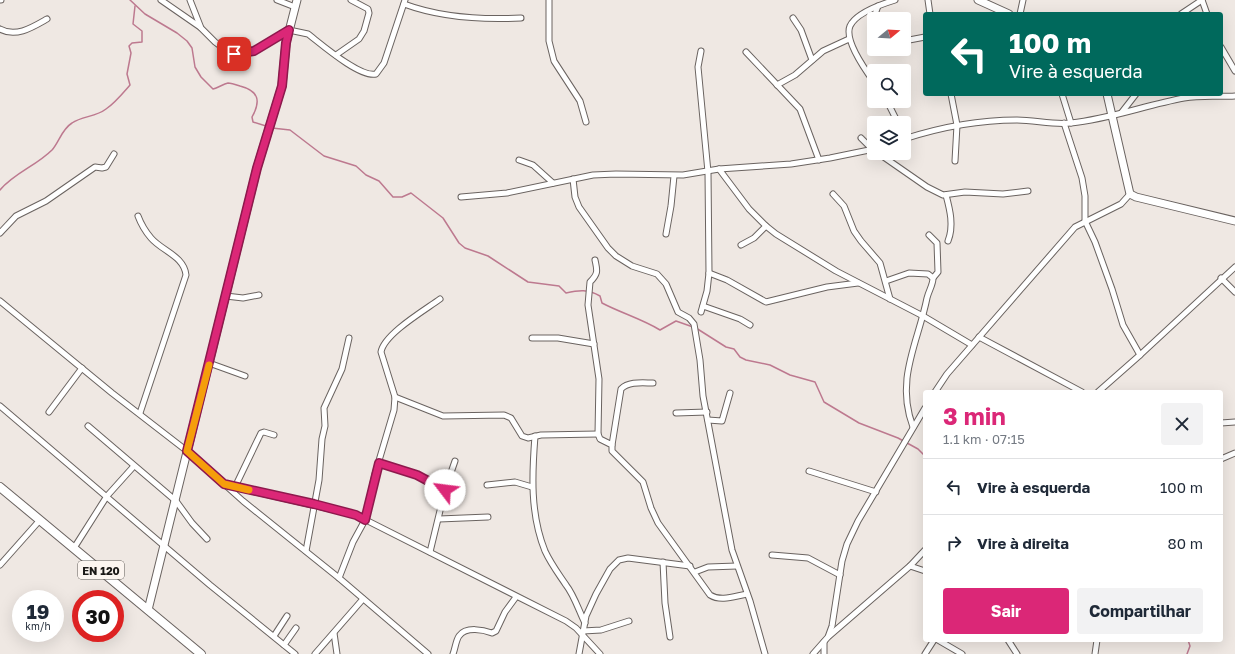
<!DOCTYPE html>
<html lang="pt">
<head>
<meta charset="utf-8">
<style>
  :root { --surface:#fff; --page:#f2f2f3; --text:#1f2937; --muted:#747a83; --line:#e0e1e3; --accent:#db2777 }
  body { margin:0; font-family:"Golos Text",sans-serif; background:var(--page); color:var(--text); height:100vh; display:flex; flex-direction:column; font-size:15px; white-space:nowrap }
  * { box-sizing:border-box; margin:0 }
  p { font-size:13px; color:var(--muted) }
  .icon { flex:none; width:22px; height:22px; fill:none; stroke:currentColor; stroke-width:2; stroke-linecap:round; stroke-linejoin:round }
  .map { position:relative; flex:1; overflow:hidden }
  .sheet { position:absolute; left:923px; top:390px; width:300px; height:252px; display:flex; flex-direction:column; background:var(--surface); border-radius:4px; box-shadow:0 4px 16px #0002 }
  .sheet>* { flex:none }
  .hud { position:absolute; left:923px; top:12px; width:300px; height:84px; border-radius:4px; box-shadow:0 4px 16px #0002; background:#00695c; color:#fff; overflow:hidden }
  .needle { width:26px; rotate:72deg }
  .tools { position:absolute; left:867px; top:12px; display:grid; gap:8px }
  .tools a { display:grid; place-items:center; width:44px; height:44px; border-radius:4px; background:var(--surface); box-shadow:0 4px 16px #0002; font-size:20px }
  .speed { position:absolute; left:12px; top:590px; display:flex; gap:8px; font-size:20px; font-weight:700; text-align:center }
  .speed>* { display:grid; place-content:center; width:52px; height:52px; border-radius:50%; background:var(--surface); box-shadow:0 4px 16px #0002; line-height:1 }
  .speed small { font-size:10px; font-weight:400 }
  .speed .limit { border:6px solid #d22; background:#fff; color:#111 }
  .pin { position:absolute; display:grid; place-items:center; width:34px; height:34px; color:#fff; margin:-17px; border-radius:8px; box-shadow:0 2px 6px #0006 }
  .me { position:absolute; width:44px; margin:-22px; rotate:300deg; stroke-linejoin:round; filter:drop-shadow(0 0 3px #0008) }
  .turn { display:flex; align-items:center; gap:14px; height:84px; padding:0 20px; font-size:18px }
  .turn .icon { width:52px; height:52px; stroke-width:2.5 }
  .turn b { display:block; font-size:28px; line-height:34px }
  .round { display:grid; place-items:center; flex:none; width:42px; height:42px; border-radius:4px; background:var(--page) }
  .overview { display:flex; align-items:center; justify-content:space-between; height:68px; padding:0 20px }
  h1 { font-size:24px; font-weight:700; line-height:30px; color:var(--accent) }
  .primary-button { display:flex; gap:8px; margin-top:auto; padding:8px 20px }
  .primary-button a { flex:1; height:46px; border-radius:4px; background:var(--accent); color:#fff; font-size:16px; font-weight:700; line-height:46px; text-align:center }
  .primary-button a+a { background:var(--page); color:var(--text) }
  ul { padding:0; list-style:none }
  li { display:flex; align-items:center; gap:12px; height:56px; padding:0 20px; border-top:1px solid var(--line) }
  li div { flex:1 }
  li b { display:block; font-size:15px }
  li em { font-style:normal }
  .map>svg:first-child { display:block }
</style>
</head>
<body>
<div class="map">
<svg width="1235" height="654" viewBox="0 0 1235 654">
  <rect width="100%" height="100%" fill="#efe8e3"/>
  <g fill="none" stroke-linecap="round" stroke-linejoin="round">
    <!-- stream -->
    <g stroke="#bd798f" stroke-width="1.5">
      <path d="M130,0L145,14L177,33L187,41L192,48L195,67L201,77L213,89C218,88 223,84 228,83C231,83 237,85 240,86C259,91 261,101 252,117L253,122L266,126"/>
      <path d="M272,128L290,130L324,156L356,166L366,175L379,181L393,197H402L411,193L443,218L459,243L465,248L488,256L528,282L559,286L566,293C579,290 588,289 600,296L602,303C621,313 642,319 660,330L676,321L693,327"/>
      <path d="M0,190C14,173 36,166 52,150C59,142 62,129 72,123C82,116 96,117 106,109C115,103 123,93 130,85L127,74L131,53L129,46L132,43L142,42V31L133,24L135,6"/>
      <path d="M696,328L726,347L734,349L740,357L746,360L770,365L790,375L815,382L824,402L859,423L898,438L918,449L925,456"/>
      <path d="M1187,654L1190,646L1188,640"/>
    </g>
    <defs>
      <g id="street">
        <path d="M0,0H1"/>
        <path d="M161,0L200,27"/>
        <path d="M190,0L201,28L215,42L227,51L234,54L254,51L289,30L308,34C321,44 360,78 376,74L384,63L405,0"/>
        <path d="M277,0L295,7"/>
        <path d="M549,0V41L554,61L580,101L586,122"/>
        <path d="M928,0L930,14"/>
        <path d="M1202,0L1207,14"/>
        <path d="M404,4C442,18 481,20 521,18"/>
        <path d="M1020,14L1023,0"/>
        <path d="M1181,14L1202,0"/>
        <path d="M793,18L801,30L812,60"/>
        <path d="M874,28V17L878,6"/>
        <path d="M0,29C16,38 33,27 47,19"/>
        <path d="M904,41L925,37"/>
        <path d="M1221,47L1235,71"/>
        <path d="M701,51L698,67L708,172L709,273L707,291L701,312"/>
        <path d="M746,52L800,109L819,160"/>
        <path d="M336,55L359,39L364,31L369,13L368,9L351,0"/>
        <path d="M874,82C866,71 844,40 850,26C856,13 882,4 895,0"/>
        <path d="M777,85L795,75L823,51L849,39"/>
        <path d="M951,94L957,125L955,161"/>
        <path d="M1062,94L1071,123"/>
        <path d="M887,101L898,123"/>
        <path d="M1122,112L1136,94"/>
        <path d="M1064,123L1082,178L1085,196V221L1095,242L1112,289L1123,325L1140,355"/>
        <path d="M861,138L873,150"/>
        <path d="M904,139C941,127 978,120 1017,120C1035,120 1053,125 1071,123C1110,119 1146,105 1184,98C1201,95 1218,97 1235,96"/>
        <path d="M878,153L927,187L943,195L965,192L1003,194L1028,191"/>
        <path d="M519,160L533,165L553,183"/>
        <path d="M719,169L749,209L766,226L776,234L836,271L923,316L972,345"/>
        <path d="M573,179L575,197L579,207L608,248L616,256L632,266L657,274L666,284L678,312L689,318L694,324L700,360L703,396L732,550L750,601L765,654"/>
        <path d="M833,194L844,206L854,231L861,241L880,263L890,299"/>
        <path d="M946,195C950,210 954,226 948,241"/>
        <path d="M461,197L507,193L593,175L616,174L683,175L719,169L791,164L830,158L874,149"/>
        <path d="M138,216C141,224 145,231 151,238C162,251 184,256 186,275L140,413"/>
        <path d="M0,233L16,216L46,201L95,167L102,168L106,167L114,154"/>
        <path d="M666,234L671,206L674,176"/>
        <path d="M929,235L937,243L938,272L933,278"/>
        <path d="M741,245L754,238L766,226"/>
        <path d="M595,260C597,270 599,273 590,282L588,305L599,379L598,434L600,439L612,445V451L643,482L651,508L658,523L710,595C721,602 735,596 747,594"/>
        <path d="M709,273L727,280L766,302L827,287L858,283"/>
        <path d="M1221,278L1235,292"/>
        <path d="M886,281L909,273L928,274L933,278C933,285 929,290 927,298C918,343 895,379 913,427"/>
        <path d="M226,296L243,298L259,295"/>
        <path d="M0,301L112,393L187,451L243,501L339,578L428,654"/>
        <path d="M703,306L740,319L750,325"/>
        <path d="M979,337L1082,392"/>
        <path d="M532,338H558L594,344"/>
        <path d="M209,363L245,376"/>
        <path d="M935,392L947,374L1075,227L1121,204L1130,194"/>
        <path d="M1098,392L1140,355L1235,267"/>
        <path d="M395,397L443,416L504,415L511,418L522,436L528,438L541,435L598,434"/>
        <path d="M0,406L210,585L295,654"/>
        <path d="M49,412L82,368"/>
        <path d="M676,413L707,412"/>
        <path d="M708,420L722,421L730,393"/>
        <path d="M1221,423L1235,422"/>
        <path d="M88,426L176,501L192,523L207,539"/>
        <path d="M535,436C532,474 530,514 545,551C551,564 558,573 566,585C574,595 579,611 585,623"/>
        <path d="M612,445L621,389C629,381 643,383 653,383"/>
        <path d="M1221,459L1235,453"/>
        <path d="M379,463L417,475L445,490L430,552"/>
        <path d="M809,471L876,492"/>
        <path d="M225,485L356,515L566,621L576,628L600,654"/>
        <path d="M487,485L515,482L532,487"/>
        <path d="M235,487L261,433L264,432L274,435"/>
        <path d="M445,490L455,461"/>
        <path d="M439,519L488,517"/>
        <path d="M74,548L107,496L134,466"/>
        <path d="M306,551L319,480L322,439L325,426L324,408L342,369L349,338"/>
        <path d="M772,555L808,558L840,575"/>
        <path d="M663,562L665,603L670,637"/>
        <path d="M0,565L40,520"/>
        <path d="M910,566L925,571"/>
        <path d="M695,572L708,567L737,566"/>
        <path d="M339,578L353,542L365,520L375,474L394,410L395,397L381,352C384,334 425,310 440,299"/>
        <path d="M583,631L601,630L629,621"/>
        <path d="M334,633L337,654"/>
        <path d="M274,636L287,616"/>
        <path d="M829,636L910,566L925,550"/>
        <path d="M938,640L962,654"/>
        <path d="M1008,640L1017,654"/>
        <path d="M824,642V654"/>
        <path d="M284,645L296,628"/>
        <path d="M315,654L363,599"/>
        <path d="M453,654C455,649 456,640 459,636C466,626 484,630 492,633L496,631L505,612L516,597"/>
        <path d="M579,654L586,616L596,594L610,569L619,560L628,558L690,566"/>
        <path d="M813,654L828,637L832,626L842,561L847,544L858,521L925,408"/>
        <path d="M925,654L934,640"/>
        <path d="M1095,654L1097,640"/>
      </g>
      <g id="secondary">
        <path d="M978,0L1009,14"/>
        <path d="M1107,94L1130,194L1136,197L1235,221"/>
        <path d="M148,610L257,168L282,86L286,43L297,0"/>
      </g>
      <path id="primary" d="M0,487L201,654"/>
    </defs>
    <!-- street casing -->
    <use href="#street" stroke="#6a6360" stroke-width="7"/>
    <!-- secondary casing -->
    <use href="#secondary" stroke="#6a6360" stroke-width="9"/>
    <!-- primary casing -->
    <use href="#primary" stroke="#6a6360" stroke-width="10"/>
    <!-- street -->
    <use href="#street" stroke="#fff" stroke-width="5"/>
    <!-- secondary -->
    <use href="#secondary" stroke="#fff" stroke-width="7"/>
    <!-- primary -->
    <use href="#primary" stroke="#fff" stroke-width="8"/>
  </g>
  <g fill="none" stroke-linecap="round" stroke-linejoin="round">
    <defs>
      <path id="route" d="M234,54L254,51L289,30L286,43L282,86L257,168L187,451L224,484L314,504L356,515L365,520L379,463L417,475L445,490"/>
    </defs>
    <!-- route casing -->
    <use href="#route" stroke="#8e194d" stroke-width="10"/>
    <!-- route -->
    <use href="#route" stroke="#db2777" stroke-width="7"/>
    <!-- slow -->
    <path stroke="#f59e0b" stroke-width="7" d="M209,365L187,451L224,484L249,490"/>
  </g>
  <g text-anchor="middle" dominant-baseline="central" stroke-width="4" stroke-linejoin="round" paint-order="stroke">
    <!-- shield labels -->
    <rect fill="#fcf5f0" stroke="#5e5a57" stroke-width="1" x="78" y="561" width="46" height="18" rx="3"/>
    <g font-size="11" font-weight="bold" fill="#1a1816">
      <text x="101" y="570">EN 120</text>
    </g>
  </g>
</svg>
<div class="tools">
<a><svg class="needle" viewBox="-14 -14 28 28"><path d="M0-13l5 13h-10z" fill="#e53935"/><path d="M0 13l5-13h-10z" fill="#747a83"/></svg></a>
<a><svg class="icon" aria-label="search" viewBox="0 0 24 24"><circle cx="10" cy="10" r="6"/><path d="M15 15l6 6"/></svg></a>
<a><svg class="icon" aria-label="layers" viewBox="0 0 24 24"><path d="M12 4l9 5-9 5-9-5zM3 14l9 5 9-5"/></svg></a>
</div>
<div class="speed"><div>19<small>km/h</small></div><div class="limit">30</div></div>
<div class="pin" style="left:234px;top:54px;background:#d93025"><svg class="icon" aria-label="arrive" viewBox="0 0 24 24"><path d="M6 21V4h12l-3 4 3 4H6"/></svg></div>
<svg class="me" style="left:445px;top:490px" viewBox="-20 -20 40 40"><circle r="19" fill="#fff"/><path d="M0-13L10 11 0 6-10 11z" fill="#db2777"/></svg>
<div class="hud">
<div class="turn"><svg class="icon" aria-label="left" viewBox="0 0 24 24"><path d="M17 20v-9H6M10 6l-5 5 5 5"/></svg><div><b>100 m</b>Vire à esquerda</div></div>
</div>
<section class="sheet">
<div class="overview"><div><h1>3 min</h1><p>1.1 km · 07:15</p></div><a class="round"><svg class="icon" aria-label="close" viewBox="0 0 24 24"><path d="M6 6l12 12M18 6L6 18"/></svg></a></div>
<ul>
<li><svg class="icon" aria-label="left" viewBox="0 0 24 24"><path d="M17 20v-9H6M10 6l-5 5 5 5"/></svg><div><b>Vire à esquerda</b></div><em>100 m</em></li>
<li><svg class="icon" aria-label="right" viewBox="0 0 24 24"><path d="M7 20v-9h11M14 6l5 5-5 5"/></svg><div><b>Vire à direita</b></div><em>80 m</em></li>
</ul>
<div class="primary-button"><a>Sair</a><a>Compartilhar</a></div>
</section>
</div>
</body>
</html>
